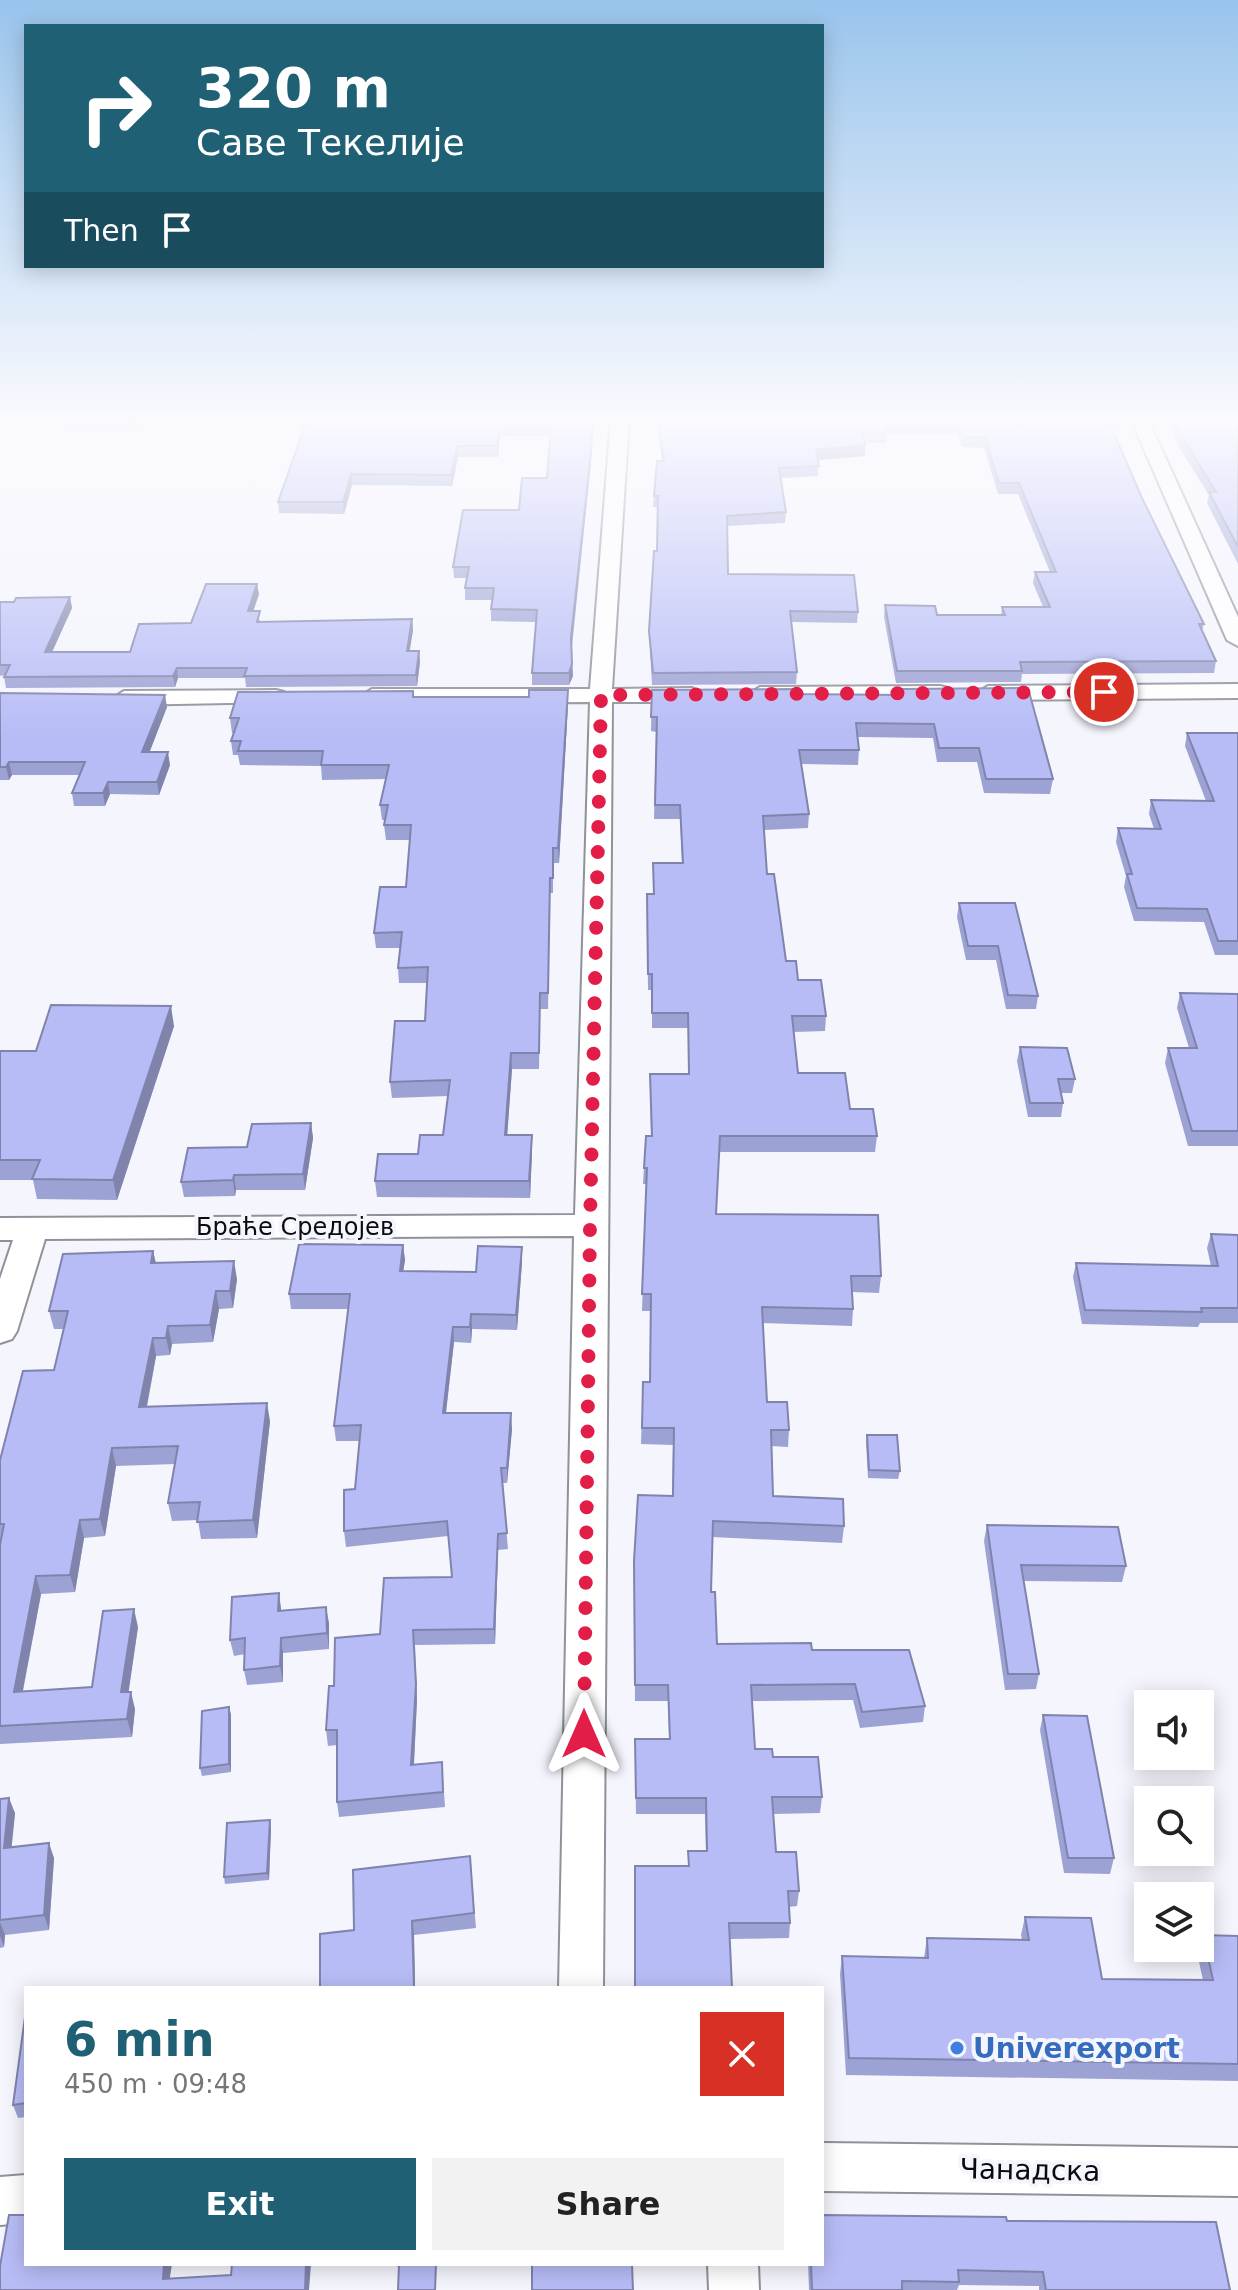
<!DOCTYPE html>
<html lang="en">
<head>
<meta charset="utf-8">
<style>
  :root { --surface:#fff; --page:#f2f2f2; --text:#222; --muted:#767676; --accent:#206075 }
  body { margin:0; font-family:"DejaVu Sans",sans-serif; background:var(--page); color:var(--text); height:100vh; display:flex; flex-direction:column; font-size:30px; white-space:nowrap }
  * { box-sizing:border-box; margin:0 }
  p { font-size:26px; color:var(--muted) }
  .icon { flex:none; width:44px; height:44px; fill:none; stroke:currentColor; stroke-width:2; stroke-linecap:round; stroke-linejoin:round }
  .map { position:relative; flex:1; overflow:hidden }
  .side { position:absolute; left:24px; top:1986px; width:800px; height:280px; display:flex; flex-direction:column; background:var(--surface); border-radius:0px; box-shadow:0 4px 20px #0003 }
  .side>* { flex:none }
  .hud { position:absolute; left:24px; top:24px; width:800px; height:244px; border-radius:0px; box-shadow:0 4px 20px #0003; background:#206075; color:#fff; overflow:hidden }
  .tools { position:absolute; left:1134px; top:1690px; display:grid; gap:16px }
  .tools a { display:grid; place-items:center; width:80px; height:80px; border-radius:0px; background:var(--surface); box-shadow:0 4px 20px #0003; font-size:40px }
  .pin { position:absolute; display:grid; place-items:center; width:68px; height:68px; color:#fff; margin:-34px; border:4px solid #fff; border-radius:50%; box-shadow:0 2px 8px #0007 }
  .me { position:absolute; width:88px; margin:-44px; rotate:0deg; stroke-linejoin:round; filter:drop-shadow(0 0 6px #0008) }
  .turn { display:flex; align-items:center; gap:28px; height:168px; padding:0 40px; font-size:36px }
  .turn .icon { width:104px; height:104px; stroke-width:2.5 }
  .turn b { display:block; font-size:56px; line-height:68px }
  .then { display:flex; align-items:center; height:76px; padding:0 40px; background:#0003; gap:16px; font-size:30px }
  .round { display:grid; place-items:center; flex:none; width:84px; height:84px; border-radius:0px; background:var(--page) }
  .overview { display:flex; align-items:center; justify-content:space-between; height:136px; padding:0 40px }
  h1 { font-size:48px; font-weight:700; line-height:60px; color:var(--accent) }
  .cta { display:flex; gap:16px; margin-top:auto; padding:16px 40px }
  .cta a { flex:1; height:92px; border-radius:0px; background:var(--accent); color:#fff; font-size:32px; font-weight:700; line-height:92px; text-align:center }
  .cta a+a { background:var(--page); color:var(--text) }
  .map>svg:first-child { display:block }
</style>
</head>
<body>
<div class="map">
<svg width="1238" height="2290" viewBox="0 0 1238 2290">
  <rect width="100%" height="100%" fill="#f4f5fd"/>
  <g fill="none" stroke-linecap="round" stroke-linejoin="round">
    <defs>
      <g id="minor">
        <path d="M611,417H629L612,689L692,688L703,695L692,702H612L603,1988H559L574,1236L45,1239L17,1331L12,1339L0,1343V1279L13,1240H0V1218L575,1215L590,702L372,703L361,696L372,689H590Z"/>
        <path d="M1130,417H1147L1238,617V646L1227,640Z"/>
        <path d="M1238,684V698L988,700L977,693L988,686Z"/>
        <path d="M940,686L948,688L951,693L948,698L760,701L749,694L760,687Z"/>
        <path d="M276,690L284,692L287,697L284,702L124,705L113,698L124,691Z"/>
        <path d="M822,2143L1238,2148V2196L822,2191Z"/>
        <path d="M26,2175V2223L0,2225V2177Z"/>
        <path d="M708,2264H758L759,2290H709Z"/>
      </g>
    </defs>
    <!-- minor casing -->
    <use href="#minor" stroke="#909199" stroke-width="4"/>
    <!-- minor -->
    <use href="#minor" fill="#fff" fill-rule="evenodd"/>
  </g>
  <!-- wall -->
  <g fill="#9da2d4">
    <path d="M64,417H145L136,430H64L63,419Z"/>
    <path d="M230,417H594L591,462L572,647L573,676L569,685H532V673L536,622L491,621V609L492,600H465V588L467,578H454L453,567L519,510L547,478L551,436H500L498,457H458L452,486L352,485L344,514L279,513L278,502L305,426H231Z"/>
    <path d="M656,417H1107L1142,498L1204,624L1202,631L1216,661L1214,673L1022,674L1021,682L896,683L884,617L885,605L937,615H1001L1002,607H1043L1033,583L1035,572H1050L1018,494H998L984,448L962,447L958,434H887L886,443H865V456L818,460V476L780,478L786,512L785,523L727,526L728,574L858,612L857,623L791,622L797,672L796,684L652,685L649,631L657,551V507H653L654,496L662,461Z"/>
    <path d="M1165,417H1238V564L1207,503L1209,495L1179,447Z"/>
    <path d="M259,594L253,611L261,622L412,619L413,630L409,651H419L420,662L417,686L246,687L245,678H178L175,687L6,688L4,677L5,675L0,676V602L70,597L72,608L52,652H130L191,623Z"/>
    <path d="M901,689L1053,779L1050,794L984,793L977,762H937L933,738L857,737L859,750L858,765L801,764L809,814L808,828L764,830L767,874L786,961L798,980L826,1016L825,1031L794,1032L798,1073L850,1109L877,1136L875,1152H719L716,1214L881,1276L879,1293L852,1292L853,1309L852,1326L762,1323L767,1402L789,1430L788,1447L771,1446L773,1496L844,1526L842,1543L712,1537L711,1592L717,1644L812,1650L925,1706L923,1722L860,1728L853,1700L752,1701L755,1749L773,1757L822,1797L820,1813L773,1814L776,1852L799,1891L797,1906L789,1907L790,1923L789,1938L730,1939L688,1866V1851H706L705,1814H636L635,1739H669L668,1701H635L634,1561L672,1496L673,1445L641,1444L643,1382H650L651,1311H642L646,1184H643L644,1168L651,1136L650,1074H689L688,1028H652V990H648L647,894H653V863H682L680,819H654L656,732L651,731L652,690L800,694L900,695Z"/>
    <path d="M568,690V704L559,863H553V893H550L548,1009H540L539,1069H512L507,1135L532,1152L530,1198L377,1197L375,1181L418,1154L443,1135L448,1096L392,1098L390,1082L425,1021L427,983H399L398,968L400,948H376L374,933L406,887L410,840H386L384,825L385,820H382L380,805L386,779L322,780L321,766L240,765L238,755H233L231,741L234,733H232L230,718L413,691L414,697H529Z"/>
    <path d="M0,693L167,707L149,752L170,765L159,795L110,794L105,806H74L72,793L79,775H12L9,780H0Z"/>
    <path d="M1187,733H1238V955H1215L1204,922L1134,921L1124,887L1126,876L1116,842L1118,828L1154,829L1149,814L1151,800L1206,801L1185,746Z"/>
    <path d="M959,903H1015L1038,996L1036,1009H1006L996,960H966L957,917Z"/>
    <path d="M1180,993L1238,994V1146H1188L1165,1063L1168,1048H1189L1177,1008Z"/>
    <path d="M174,1026L117,1200L37,1199L33,1180H0V1051H36Z"/>
    <path d="M1020,1047L1075,1079L1072,1093H1061L1063,1103L1061,1117H1028L1017,1061Z"/>
    <path d="M311,1123L313,1138L305,1190H236L235,1196L184,1197L181,1182Z"/>
    <path d="M1211,1234L1238,1235V1323H1200L1198,1327L1082,1324L1073,1277L1076,1263L1211,1266L1207,1248Z"/>
    <path d="M403,1245L405,1260L403,1271L476,1272L522,1262L517,1330L472,1329L471,1343L454,1342L446,1413L512,1429L507,1483H502L508,1549L498,1550L495,1644L415,1645L417,1699L414,1765L442,1762L445,1807L339,1817L337,1802V1745L328,1746L326,1730L334,1686L380,1634L452,1577L448,1536L346,1547L344,1531L355,1489L360,1441H336L334,1426L348,1309H291L289,1294Z"/>
    <path d="M153,1251L156,1263L237,1279L233,1308L219,1309L213,1342L172,1344L170,1355L156,1356L147,1407L270,1421L257,1538L201,1539L198,1520L172,1521L168,1503L175,1464L116,1466L105,1536L84,1538L75,1592L41,1594L23,1691L92,1687L138,1627L128,1692L135,1709L132,1737L0,1744V1460L54,1370L63,1329H54L49,1311Z"/>
    <path d="M867,1435L900,1471L898,1479L868,1478L866,1442Z"/>
    <path d="M987,1525L1126,1566L1122,1582L1024,1581L1039,1674L1036,1689L1005,1690L984,1541Z"/>
    <path d="M281,1608V1611L329,1623V1649L283,1653V1682L247,1685L244,1670L245,1654L234,1656L230,1640Z"/>
    <path d="M229,1707L231,1715V1772L202,1776L200,1768Z"/>
    <path d="M1043,1715L1114,1858L1110,1874L1064,1873L1040,1730Z"/>
    <path d="M0,1799L15,1813L11,1847L54,1858L49,1930L5,1935L4,1947L0,1948Z"/>
    <path d="M271,1828L269,1880L225,1884L224,1877Z"/>
    <path d="M470,1856L476,1928L414,1935L415,1988H320L354,1930Z"/>
    <path d="M1025,1917L1102,1979L1203,1980L1197,1953L1199,1948H1200L1203,1935L1238,1936V2081L846,2075L840,1974L842,1956L924,1958L927,1938L1022,1940L1021,1935Z"/>
    <path d="M26,2017V2117L18,2118L13,2105Z"/>
    <path d="M1007,2221L1230,2290H1039V2286L959,2285L957,2290H809L808,2264H822Z"/>
  </g>
  <!-- shaded-wall -->
  <g fill="#8084ac">
    <path d="M136,417H145L136,430L135,420Z"/>
    <path d="M593,417L591,462L571,650V638Z"/>
    <path d="M500,426V436L498,457L497,446Z"/>
    <path d="M865,445V456L815,460L816,450Z"/>
    <path d="M457,446L458,457L452,486L451,475Z"/>
    <path d="M351,474L352,485L344,514L343,502Z"/>
    <path d="M257,584L259,594L250,621L248,611Z"/>
    <path d="M70,597L72,608L47,663L45,652Z"/>
    <path d="M412,619L413,630L408,662L407,651Z"/>
    <path d="M419,651L420,662L417,686L416,675Z"/>
    <path d="M572,664L573,676L569,685V673Z"/>
    <path d="M177,668L178,678L175,687L173,676Z"/>
    <path d="M568,690V704L559,863L558,848Z"/>
    <path d="M165,695L167,707L145,764L142,752Z"/>
    <path d="M168,752L170,765L159,795L157,782Z"/>
    <path d="M9,762L12,775L9,780L6,767Z"/>
    <path d="M108,782L110,794L105,806L103,793Z"/>
    <path d="M171,1006L174,1026L117,1200L113,1180Z"/>
    <path d="M511,1053L512,1069L506,1152L505,1135Z"/>
    <path d="M311,1123L313,1138L305,1190L303,1174Z"/>
    <path d="M532,1135V1152L530,1198L529,1181Z"/>
    <path d="M234,1175L236,1190L235,1196L233,1180Z"/>
    <path d="M403,1245L405,1260L401,1286L400,1271Z"/>
    <path d="M522,1247V1262L517,1330L516,1315Z"/>
    <path d="M153,1251L157,1269L151,1263Z"/>
    <path d="M234,1261L237,1279L233,1308L230,1291Z"/>
    <path d="M216,1291L219,1309L213,1342L210,1325Z"/>
    <path d="M471,1314L472,1329L471,1343L470,1327Z"/>
    <path d="M168,1326L172,1344L170,1355L166,1338Z"/>
    <path d="M453,1327L454,1342L444,1428L443,1413Z"/>
    <path d="M153,1338L156,1356L143,1425L139,1407Z"/>
    <path d="M267,1403L270,1421L257,1538L253,1520Z"/>
    <path d="M511,1413L512,1429L507,1483V1468Z"/>
    <path d="M112,1448L116,1466L105,1536L100,1519Z"/>
    <path d="M80,1520L84,1538L75,1592L70,1575Z"/>
    <path d="M498,1534V1550L495,1644L494,1629Z"/>
    <path d="M36,1576L41,1594L19,1710L14,1692Z"/>
    <path d="M279,1593L281,1608V1627L278,1611Z"/>
    <path d="M326,1607L329,1623V1649L327,1633Z"/>
    <path d="M134,1609L138,1627L126,1710L121,1692Z"/>
    <path d="M413,1630L417,1699L413,1780L411,1765Z"/>
    <path d="M281,1638L283,1653V1682L280,1666Z"/>
    <path d="M131,1692L135,1709L132,1737L127,1719Z"/>
    <path d="M229,1707L231,1715V1772L229,1764Z"/>
    <path d="M9,1798L15,1813L10,1864L4,1848Z"/>
    <path d="M270,1820L271,1828L269,1880L267,1873Z"/>
    <path d="M49,1843L54,1858L49,1930L44,1915Z"/>
    <path d="M412,1921L414,1935L415,1988H414Z"/>
    <path d="M0,1922L5,1935L4,1947L0,1936Z"/>
    <path d="M164,2264H172L168,2290L163,2279Z"/>
    <path d="M306,2264H311L309,2290H305Z"/>
  </g>
  <!-- building -->
  <g fill="#b7bcf6" stroke="#8084ac" stroke-width="2">
    <path d="M64,417H136L135,420L63,419Z"/>
    <path d="M308,417H593L591,451L571,638L572,664L569,673H532L537,610L491,609L494,588H465L469,567H453L463,510H519L522,478H547L551,426H500L497,446H457L451,475L351,474L343,502H278Z"/>
    <path d="M658,417H1107L1142,498L1204,624H1199L1216,661L1020,662L1022,671H897L885,605L935,606L937,615H1005L1002,607H1050L1035,572H1056L1019,483H999L985,437H963L959,424H885L887,433H862L865,445L816,450L819,466L779,468L786,512L727,516L728,574L854,575L858,612L790,611L797,672L653,673L649,631L654,551H657L658,496H654L657,461H664Z"/>
    <path d="M1172,417H1238V547L1209,492H1216L1181,435Z"/>
    <path d="M206,584H257L248,611H260L257,622L412,619L407,651H419L416,675L244,676L247,668H177L173,676L4,677L10,665H0V602H14L16,598L70,597L45,652H130L139,624L191,623Z"/>
    <path d="M1028,688L1053,779H986L979,748H939L934,724L856,723L859,750H799L809,814L763,816L767,874H774L786,961H796L798,980H821L826,1016H792L798,1073H845L850,1109H873L877,1136H720L716,1214L878,1215L881,1276H851L853,1309L762,1307L767,1402H787L789,1430H771L773,1496L843,1499L844,1526L713,1521L711,1592H715L717,1644L811,1643L812,1650H909L925,1706L862,1712L855,1684L751,1685L755,1749H772L773,1757H818L822,1797H772L776,1852H796L799,1891H788L790,1923H729L732,1988H635V1866H689L688,1851H707L706,1798H636L635,1739H670L668,1685H635L634,1561L638,1495L673,1496L674,1428H642L643,1382H650L651,1294H642L647,1168H644L646,1136H652L650,1074H689L688,1013H652V974H648L647,894H654L653,863H683L680,805H655L657,717H651L652,690L799,689L800,694L902,695L901,689Z"/>
    <path d="M529,690H568L558,848H553V878H550L548,993H540L539,1053H511L505,1135H532L529,1181H375L378,1154H418L420,1135H443L450,1080L390,1082L395,1021H425L428,967L398,968L402,932L374,933L380,887H406L411,825H384L388,805H380L389,765H321L323,751H238L241,741H231L239,718H230L238,692L413,691V697H529Z"/>
    <path d="M0,693L165,695L142,752H168L157,782H108L103,793H72L85,762H9L6,767H0Z"/>
    <path d="M1187,733H1238V941H1218L1207,909L1137,908L1127,874H1132L1118,828L1161,829L1151,800L1214,801Z"/>
    <path d="M959,903H1015L1038,996L1008,995L998,946H968Z"/>
    <path d="M1180,993L1238,994V1131H1192L1168,1048H1197Z"/>
    <path d="M51,1005L171,1006L113,1180L32,1179L40,1160H0V1051H36Z"/>
    <path d="M1020,1047L1067,1048L1075,1079H1058L1063,1103H1030Z"/>
    <path d="M311,1123L303,1174L234,1175L233,1180L181,1182L188,1148L247,1147L252,1124Z"/>
    <path d="M1211,1234L1238,1235V1308H1201L1202,1312L1085,1310L1076,1263L1218,1266Z"/>
    <path d="M299,1244L403,1245L400,1271L476,1272L478,1246L522,1247L516,1315L471,1314L470,1327H453L443,1413H511L507,1468H501L507,1533L498,1534L494,1629L413,1630L416,1684L411,1765L442,1762L443,1792L337,1802V1730H326L329,1686H334L335,1638L380,1634L384,1578L452,1577L447,1521L344,1531V1490L355,1489L361,1425L334,1426L350,1294H289Z"/>
    <path d="M153,1251L151,1263L234,1261L230,1291H216L210,1325L168,1326L166,1338H153L139,1407L267,1403L253,1520L197,1522L200,1502L168,1503L178,1446L112,1448L100,1519L80,1520L70,1575L36,1576L14,1692L92,1687L103,1611L134,1609L121,1692H131L127,1719L0,1726V1545L4,1524H0V1460L23,1371L54,1370L68,1311H49L63,1254Z"/>
    <path d="M867,1435H897L900,1471L869,1470Z"/>
    <path d="M987,1525L1118,1527L1126,1566L1021,1565L1039,1674H1008Z"/>
    <path d="M279,1593L278,1611L326,1607L327,1633L281,1638L280,1666L244,1670L245,1638L230,1640L232,1597Z"/>
    <path d="M229,1707V1764L200,1768L202,1711Z"/>
    <path d="M1043,1715L1087,1716L1114,1858H1068Z"/>
    <path d="M9,1798L4,1848L49,1843L44,1915L0,1920V1799Z"/>
    <path d="M270,1820L267,1873L224,1877L227,1823Z"/>
    <path d="M470,1856L474,1913L412,1921L414,1988H320V1934L354,1930L353,1870Z"/>
    <path d="M1025,1917L1091,1918L1102,1979L1213,1980L1203,1935L1238,1936V2064L849,2058L842,1956L928,1958L927,1938L1029,1940Z"/>
    <path d="M25,2017L26,2103L13,2105Z"/>
    <path d="M9,2215H26V2264H164L163,2279L231,2275L232,2264H306L305,2290H0V2266Z"/>
    <path d="M822,2215L1006,2217L1007,2221L1216,2222L1230,2290H1046L1043,2272L958,2270L959,2282L902,2281V2290H812L811,2264H822Z"/>
    <path d="M399,2264H436L435,2290H398Z"/>
    <path d="M532,2264H632L633,2290H532Z"/>
  </g>
  <!-- sky -->
  <linearGradient id="sky" x2="0" y2="1"><stop stop-color="#99c4ec"/><stop offset="0.57" stop-color="#fafafe"/><stop offset="1" stop-color="#fafafe" stop-opacity="0"/></linearGradient>
  <rect width="1238" height="737" fill="url(#sky)"/>
  <g fill="none" stroke-linecap="round" stroke-linejoin="round">
    <!-- route -->
    <path stroke="#e11d48" stroke-width="14" stroke-dasharray="0 25.2" d="M584,1734L590,1225L601,695L1104,692"/>
  </g>
  <!-- markers -->
  <circle fill="#3f7fe0" stroke="#f4f5fd" stroke-width="3" cx="957" cy="2048" r="8"/>
  <g text-anchor="middle" dominant-baseline="central" stroke-width="8" stroke-linejoin="round" paint-order="stroke">
    <!-- street labels -->
    <g font-size="24" fill="#0b0b0e" stroke="#f4f5fd">
      <text x="295" y="1227">Браће Средојев</text>
    </g>
    <!-- near-shop labels -->
    <g font-size="28" font-weight="bold" fill="#366cbe" stroke="#f4f5fd" text-anchor="start">
      <text x="973" y="2048">Univerexport</text>
    </g>
    <!-- near-street labels -->
    <g font-size="28" fill="#0b0b0e" stroke="#f4f5fd">
      <text transform="translate(1030 2170) rotate(1)">Чанадска</text>
    </g>
  </g>
</svg>
<div class="tools">
<a><svg class="icon" aria-label="sound" viewBox="0 0 24 24"><path d="M4 9h4l5-4v14l-5-4H4zM17 9q2 3 0 6"/></svg></a>
<a><svg class="icon" aria-label="search" viewBox="0 0 24 24"><circle cx="10" cy="10" r="6"/><path d="M15 15l6 6"/></svg></a>
<a><svg class="icon" aria-label="layers" viewBox="0 0 24 24"><path d="M12 4l9 5-9 5-9-5zM3 14l9 5 9-5"/></svg></a>
</div>
<div class="pin" style="left:1104px;top:692px;background:#d93025"><svg class="icon" aria-label="arrive" viewBox="0 0 24 24"><path d="M6 21V4h12l-3 4 3 4H6"/></svg></div>
<svg class="me" style="left:584px;top:1734px" viewBox="-20 -20 40 40"><path d="M0-17L14 15 0 8-14 15z" fill="#e11d48" stroke="#fff" stroke-width="4"/></svg>
<div class="hud">
<div class="turn"><svg class="icon" aria-label="right" viewBox="0 0 24 24"><path d="M7 20v-9h11M14 6l5 5-5 5"/></svg><div><b>320 m</b>Саве Текелије</div></div>
<div class="then">Then<svg class="icon" aria-label="arrive" viewBox="0 0 24 24"><path d="M6 21V4h12l-3 4 3 4H6"/></svg></div>
</div>
<section class="side">
<div class="overview"><div><h1>6 min</h1><p>450 m · 09:48</p></div><a class="round" style="background:#d93025;color:#fff"><svg class="icon" aria-label="close" viewBox="0 0 24 24"><path d="M6 6l12 12M18 6L6 18"/></svg></a></div>
<div class="cta"><a>Exit</a><a>Share</a></div>
</section>
</div>
</body>
</html>
